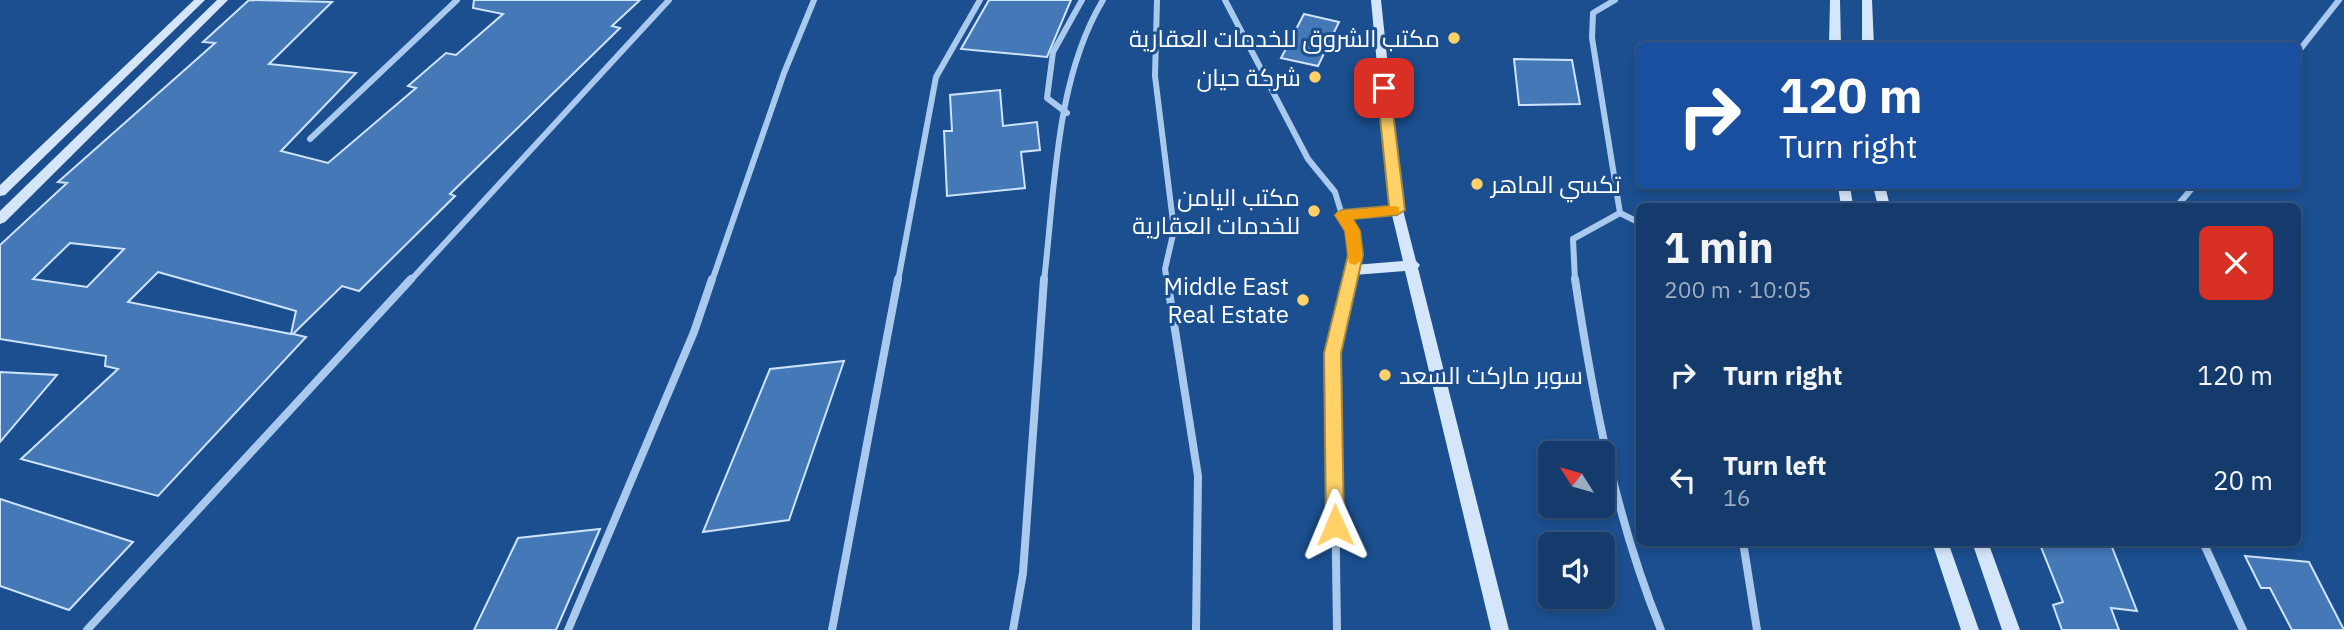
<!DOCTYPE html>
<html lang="en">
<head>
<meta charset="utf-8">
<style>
  :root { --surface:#143b6b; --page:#1d4271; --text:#f1f3f6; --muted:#9dadc1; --line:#33557e }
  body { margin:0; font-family:"IBM Plex Sans",Cairo,sans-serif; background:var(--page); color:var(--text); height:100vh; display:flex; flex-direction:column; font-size:26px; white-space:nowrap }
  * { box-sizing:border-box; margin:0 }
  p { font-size:23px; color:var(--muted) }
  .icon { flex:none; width:38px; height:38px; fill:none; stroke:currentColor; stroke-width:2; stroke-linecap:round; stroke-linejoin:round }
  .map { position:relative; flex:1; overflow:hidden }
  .side { position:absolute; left:1636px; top:203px; width:665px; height:343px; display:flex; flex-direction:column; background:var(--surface); border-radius:10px; box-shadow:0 4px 10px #0003,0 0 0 2px var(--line) }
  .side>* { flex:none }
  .hud { position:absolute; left:1636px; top:42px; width:665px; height:147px; border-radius:10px; box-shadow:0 4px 10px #0003,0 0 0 2px var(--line); background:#1a4fa0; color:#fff; overflow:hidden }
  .needle { width:46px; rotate:307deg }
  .controls { position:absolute; left:1538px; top:441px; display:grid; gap:14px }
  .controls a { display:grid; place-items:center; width:77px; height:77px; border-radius:10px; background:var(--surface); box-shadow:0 4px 10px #0003,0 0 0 2px var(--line); font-size:35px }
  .pin { position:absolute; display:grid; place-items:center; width:60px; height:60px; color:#fff; margin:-30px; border-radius:14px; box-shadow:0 4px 10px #0006 }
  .me { position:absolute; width:77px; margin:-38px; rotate:359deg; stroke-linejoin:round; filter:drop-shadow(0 0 5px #0008) }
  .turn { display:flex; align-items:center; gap:24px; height:147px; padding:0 28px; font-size:32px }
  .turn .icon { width:91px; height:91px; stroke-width:2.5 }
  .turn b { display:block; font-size:49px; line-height:60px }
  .round { display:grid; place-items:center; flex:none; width:74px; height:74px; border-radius:10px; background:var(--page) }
  .summary { display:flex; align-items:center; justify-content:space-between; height:119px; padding:0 28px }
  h1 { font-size:42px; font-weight:700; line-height:52px }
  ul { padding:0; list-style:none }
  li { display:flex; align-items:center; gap:21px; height:105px; padding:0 28px }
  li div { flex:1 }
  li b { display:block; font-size:26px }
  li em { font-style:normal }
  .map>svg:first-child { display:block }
</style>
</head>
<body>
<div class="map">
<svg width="2344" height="630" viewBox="0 0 2344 630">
  <rect width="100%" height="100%" fill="#1b4f8f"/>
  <!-- building -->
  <g fill="#4478b7" stroke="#cfe3fa" stroke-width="2" fill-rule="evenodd">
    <path d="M249,0L332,2L269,64L356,73L281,151L328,163L416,88L408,86L446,53L456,55L503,14L473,8L474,0H640L612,26L620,28L450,194L455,196L359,291L342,286L293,334L306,337L158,496L21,459L118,369L105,366L106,356L0,339V245L67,183L58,182L215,43L203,42ZM70,243L124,249L87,287L33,279ZM158,272L296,311L291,334L128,302Z"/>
    <path d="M989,0H1071L1047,57L961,49Z"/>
    <path d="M1304,14L1339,22L1318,66L1281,58Z"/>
    <path d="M1514,59L1572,60L1580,104L1519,105Z"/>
    <path d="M1000,90L1003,126L1037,122L1040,150L1021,152L1025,188L947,196L944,131H952L950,95Z"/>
    <path d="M844,361L789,520L703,532L770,369Z"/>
    <path d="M0,372L57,375L0,442Z"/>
    <path d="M0,499L133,542L69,610L0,586Z"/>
    <path d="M600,529L556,630H474L518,538Z"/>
    <path d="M2039,542H2110L2137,611L2111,608L2119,630H2062L2053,605L2063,602Z"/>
    <path d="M2245,556L2309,562L2344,630H2292L2270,588H2261Z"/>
  </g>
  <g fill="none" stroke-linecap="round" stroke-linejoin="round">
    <!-- street-far1 -->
    <g stroke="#a9c9ee" stroke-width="6">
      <path d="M1157,0L1155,76L1174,230L1165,269L1167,281"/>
      <path d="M1225,0L1308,159L1335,192L1342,215L1352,231L1354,270L1351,281"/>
      <path d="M2298,52L2339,0"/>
      <path d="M1067,113L1047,98L1053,52L1082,0"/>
      <path d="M310,139L457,0"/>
      <path d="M2177,206L2194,186"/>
      <path d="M1620,213L1640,223"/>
      <path d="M410,281L669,0"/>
      <path d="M712,281L784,73L814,0"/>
      <path d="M898,281L936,77L980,0"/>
      <path d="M1044,281C1055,189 1055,80 1103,0"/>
      <path d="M1575,281L1573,239L1620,213L1592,38L1593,13L1615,0"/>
    </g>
    <!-- street -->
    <g stroke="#a9c9ee" stroke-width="8">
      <path d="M1167,279L1198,476L1196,630"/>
      <path d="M1575,279C1593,399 1615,517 1661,630"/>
      <path d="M1743,542L1757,630"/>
      <path d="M2203,542L2243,630"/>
      <path d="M87,630L411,279"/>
      <path d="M568,630L694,332L712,279"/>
      <path d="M832,630L898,279"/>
      <path d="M1013,630L1023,573L1044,279"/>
      <path d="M1337,630L1333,353L1352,279"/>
    </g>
    <!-- secondary -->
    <g fill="#d6e6fa" fill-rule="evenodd">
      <path d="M194,0H205L5,195L0,196V185Z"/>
      <path d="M217,0H228L5,222L0,224V211Z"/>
      <path d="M1371,0H1381L1403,210L1416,261L1420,265L1418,268L1509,630H1491L1405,271L1354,275L1347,270L1354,265L1403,261L1392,215L1342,219L1335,215L1342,211L1390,206Z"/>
      <path d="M1830,0H1840L1841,46H1829Z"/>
      <path d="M1862,0H1872L1874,46H1862Z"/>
      <path d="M1838,186H1850L1853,206H1841Z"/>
      <path d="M1873,186H1885L1890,206H1878Z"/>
      <path d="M1932,542H1948L1979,630H1961Z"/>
      <path d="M1972,542H1988L2020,630H2002Z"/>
    </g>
  </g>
  <!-- route -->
  <path fill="#ffd166" stroke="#a68842" stroke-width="2" d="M1384,84L1390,88L1405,210L1397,215L1353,219L1360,231L1363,255L1341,353L1344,525L1342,531H1329L1326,525L1324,353L1348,255L1345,231L1335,215L1342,210L1389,206L1377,88Z"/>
  <!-- slow -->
  <path fill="#f59e0b" d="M1393,206L1399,207V214L1353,219L1360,231L1362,260L1355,265L1349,263L1345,231L1335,215L1337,212Z"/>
  <!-- markers -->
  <g fill="#ffd166" stroke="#1b4f8f" stroke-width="2.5">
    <circle cx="1454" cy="38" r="7"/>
    <circle cx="1315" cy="77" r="7"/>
    <circle cx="1477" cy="184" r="7"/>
    <circle cx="1314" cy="211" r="7"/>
    <circle cx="1303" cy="300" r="7"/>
    <circle cx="1385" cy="375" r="7"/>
  </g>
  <g text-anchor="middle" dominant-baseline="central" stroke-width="6" stroke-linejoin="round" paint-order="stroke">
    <!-- poi labels -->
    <g font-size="24" fill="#fff" stroke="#1b4f8f" text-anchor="end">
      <text x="1440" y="38">مكتب الشروق للخدمات العقارية</text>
      <text x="1301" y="77">شركة حيان</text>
      <text x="1491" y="184" text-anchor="start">تكسي الماهر</text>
      <text x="1300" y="197">مكتب اليامن<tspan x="1300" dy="28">للخدمات العقارية</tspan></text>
      <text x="1289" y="286">Middle East<tspan x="1289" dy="28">Real Estate</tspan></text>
      <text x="1399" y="375" text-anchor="start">سوبر ماركت السعد</text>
    </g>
  </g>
</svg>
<div class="controls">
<a><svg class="needle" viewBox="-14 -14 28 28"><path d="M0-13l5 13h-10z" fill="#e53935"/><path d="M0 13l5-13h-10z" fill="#9dadc1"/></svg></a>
<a><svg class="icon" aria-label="sound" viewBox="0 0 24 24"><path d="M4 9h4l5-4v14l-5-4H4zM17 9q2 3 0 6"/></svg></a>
</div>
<div class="pin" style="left:1384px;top:88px;background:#d93025"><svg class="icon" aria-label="arrive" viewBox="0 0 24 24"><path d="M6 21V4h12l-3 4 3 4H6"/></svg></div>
<svg class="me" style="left:1335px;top:525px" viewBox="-20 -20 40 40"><path d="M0-17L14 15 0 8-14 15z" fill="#ffd166" stroke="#fff" stroke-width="4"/></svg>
<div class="hud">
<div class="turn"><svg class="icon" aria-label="right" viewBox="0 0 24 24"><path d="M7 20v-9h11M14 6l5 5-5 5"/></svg><div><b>120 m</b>Turn right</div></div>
</div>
<section class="side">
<div class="summary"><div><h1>1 min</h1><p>200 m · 10:05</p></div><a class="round" style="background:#d93025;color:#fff"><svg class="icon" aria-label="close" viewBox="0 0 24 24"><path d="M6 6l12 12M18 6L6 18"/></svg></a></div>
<ul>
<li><svg class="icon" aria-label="right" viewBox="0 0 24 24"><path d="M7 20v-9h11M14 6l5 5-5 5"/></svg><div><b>Turn right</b></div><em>120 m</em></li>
<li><svg class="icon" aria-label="left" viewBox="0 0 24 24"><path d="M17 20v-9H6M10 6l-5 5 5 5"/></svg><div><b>Turn left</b><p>16</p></div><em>20 m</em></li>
</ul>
</section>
</div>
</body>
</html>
